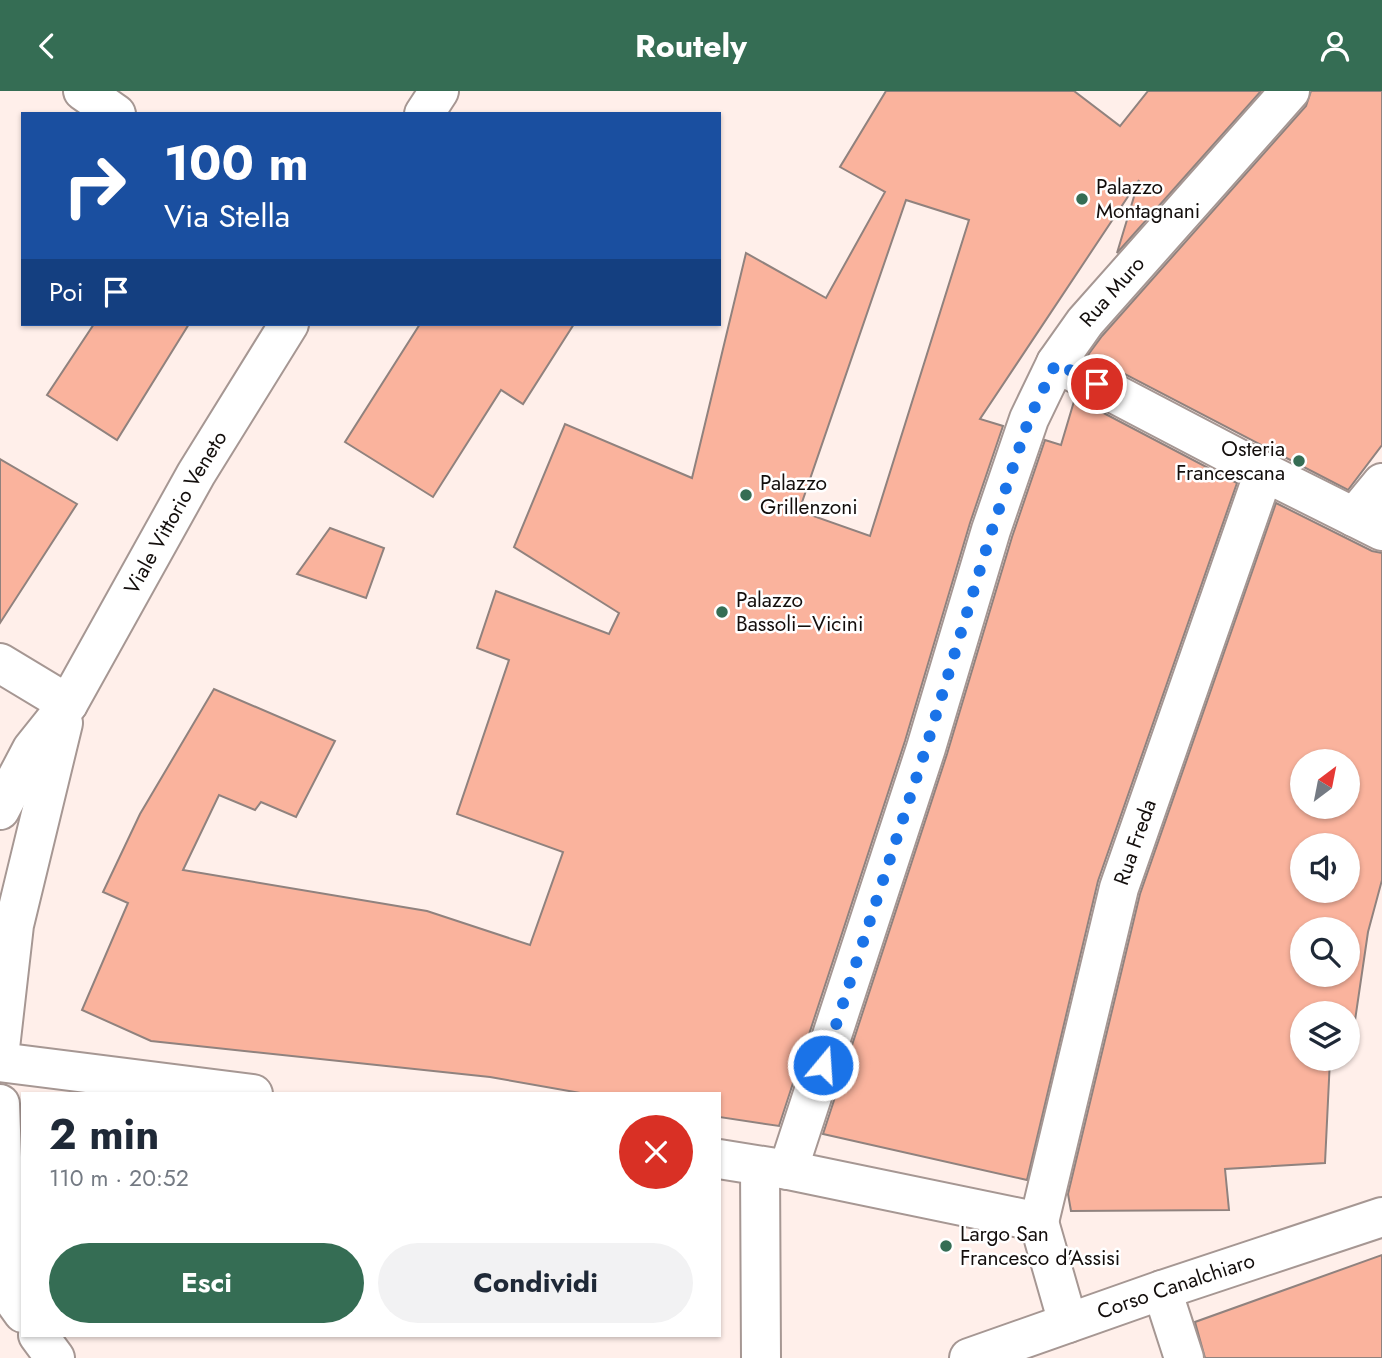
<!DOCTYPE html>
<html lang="it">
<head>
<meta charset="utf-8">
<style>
  :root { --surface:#fff; --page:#f2f2f3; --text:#1f2937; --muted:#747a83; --accent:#356d54 }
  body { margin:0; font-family:Jost,sans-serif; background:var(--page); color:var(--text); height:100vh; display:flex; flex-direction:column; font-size:26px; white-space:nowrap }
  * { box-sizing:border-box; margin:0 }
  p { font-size:23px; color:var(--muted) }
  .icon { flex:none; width:38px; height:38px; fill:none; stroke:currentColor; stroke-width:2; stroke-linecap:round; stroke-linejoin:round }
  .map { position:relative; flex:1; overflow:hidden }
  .drawer { position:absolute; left:21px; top:1001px; width:700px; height:245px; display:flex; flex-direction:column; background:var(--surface); border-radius:0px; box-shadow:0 2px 5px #0004 }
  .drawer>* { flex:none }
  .banner { position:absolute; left:21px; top:21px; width:700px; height:214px; border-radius:0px; box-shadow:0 2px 5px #0004; background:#1a4fa0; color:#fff; overflow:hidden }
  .needle { width:46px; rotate:32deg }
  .fabs { position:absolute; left:1290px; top:658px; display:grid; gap:14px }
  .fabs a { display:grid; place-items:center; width:70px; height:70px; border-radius:50%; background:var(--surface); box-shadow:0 2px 5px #0004; font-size:35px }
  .pin { position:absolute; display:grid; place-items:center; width:60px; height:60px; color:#fff; margin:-30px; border:4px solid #fff; border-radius:50%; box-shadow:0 2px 7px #0007 }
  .me { position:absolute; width:77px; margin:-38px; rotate:18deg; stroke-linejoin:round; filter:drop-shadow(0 0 5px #0008) }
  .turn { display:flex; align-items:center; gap:24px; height:147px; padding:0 28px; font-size:32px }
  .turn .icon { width:91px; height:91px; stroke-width:2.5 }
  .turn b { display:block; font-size:49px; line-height:60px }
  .then { display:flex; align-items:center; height:66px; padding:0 28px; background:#0003; gap:14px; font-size:26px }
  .round { display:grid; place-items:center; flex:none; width:74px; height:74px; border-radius:37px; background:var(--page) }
  .headline { display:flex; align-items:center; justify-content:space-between; height:119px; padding:0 28px }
  h1 { font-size:42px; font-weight:700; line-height:52px }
  .action { display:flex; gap:14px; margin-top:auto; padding:14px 28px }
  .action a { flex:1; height:80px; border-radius:42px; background:var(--accent); color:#fff; font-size:28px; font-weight:700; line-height:80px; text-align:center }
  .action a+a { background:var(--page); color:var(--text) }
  header { display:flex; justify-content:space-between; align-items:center; height:91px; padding:0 28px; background:var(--accent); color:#fff; font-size:32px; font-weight:700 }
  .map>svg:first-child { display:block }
</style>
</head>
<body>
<header><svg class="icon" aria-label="back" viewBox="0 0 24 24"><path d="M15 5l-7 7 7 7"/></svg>Routely<svg class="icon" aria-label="person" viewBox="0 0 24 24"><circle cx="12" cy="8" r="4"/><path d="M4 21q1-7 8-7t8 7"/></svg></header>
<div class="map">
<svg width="1382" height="1267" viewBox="0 0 1382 1267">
  <rect width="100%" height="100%" fill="#ffefea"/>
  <!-- building -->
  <g fill="#fab39d" stroke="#90827e" stroke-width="2" fill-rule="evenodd">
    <path d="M886,0H1074L1120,35L1148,0H1261L1117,162L1139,89L980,328L1003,335L970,432L905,650L779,1035L719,1026V1003H586L490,986L151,950L82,919L128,812L103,801L140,723L214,598L335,650L296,726L261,711L255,719L219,704L183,779L427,820L530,854L563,761L457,723L509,569L477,557L496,500L609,543L619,522L514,456L565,333L692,387L746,162L826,207L885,101L840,76ZM906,109L969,129L870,445L799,420Z"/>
    <path d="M1311,0H1382V354L1348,399L1088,264L1102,245L1306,15Z"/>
    <path d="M94,233H189L117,349L47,304Z"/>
    <path d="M420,233H574L523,313L501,299L433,406L345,351Z"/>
    <path d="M1075,307L1237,392L1098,790L1027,1089L823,1043L947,663L1012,446L1045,349L1061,354Z"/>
    <path d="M0,368L77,413L0,532Z"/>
    <path d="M1276,412L1372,460L1382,462V789L1368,841L1353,943L1348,942V922H1302V968H1330L1325,1072L1225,1078L1229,1119L1071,1120L1068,1103L1140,803ZM1302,670H1348V716H1302ZM1302,754H1348V800H1302ZM1302,838H1348V884H1302Z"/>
    <path d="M330,437L384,457L366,507L297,483Z"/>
    <path d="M1382,1164V1267H1205L1195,1231Z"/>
  </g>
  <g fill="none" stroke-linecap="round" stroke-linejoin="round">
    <defs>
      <g id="street">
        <path d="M83,0L116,23"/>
        <path d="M424,23L439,0"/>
        <path d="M1056,272L1264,381L1382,440"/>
        <path d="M1354,426L1382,392"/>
        <path d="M0,572L68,613"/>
        <path id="s1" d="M0,719L32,658L68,613L196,383L289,233"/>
        <path d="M0,957L14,834L63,632"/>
        <path d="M0,971L253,1003"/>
        <path d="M0,1013L7,1200"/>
        <path d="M719,1068L788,1079L1039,1131L1068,1232"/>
        <path d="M760,1075L761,1267"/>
        <path id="s2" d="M788,1079L926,657L991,439L1029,328L1056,272L1085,231L1290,0"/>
        <path id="s3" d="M1039,1131L1119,797L1264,381"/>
        <path d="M1162,1199L1184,1267"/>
        <path id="s4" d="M969,1267L1162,1199L1382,1126"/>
      </g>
      <g id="secondary">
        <path d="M0,1190L23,1222"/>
        <path d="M38,1244L55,1267"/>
      </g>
    </defs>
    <!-- street casing -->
    <use href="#street" stroke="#a69793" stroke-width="42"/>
    <!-- secondary casing -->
    <use href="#secondary" stroke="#a69793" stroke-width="42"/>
    <!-- street -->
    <use href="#street" stroke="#fff" stroke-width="38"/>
    <!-- secondary -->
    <use href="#secondary" stroke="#fff" stroke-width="38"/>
  </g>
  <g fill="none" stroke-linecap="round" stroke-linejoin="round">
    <!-- route -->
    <path stroke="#1a73e8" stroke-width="12" stroke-dasharray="0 21.6" d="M823,974L926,657L992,439L1029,328L1056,272L1097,293"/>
  </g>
  <!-- markers -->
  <g fill="#356d54" stroke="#fff" stroke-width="2.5">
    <circle cx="1082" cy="108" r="7"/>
    <circle cx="1299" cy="370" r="7"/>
    <circle cx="746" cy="404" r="7"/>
    <circle cx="722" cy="521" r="7"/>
    <circle cx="946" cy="1155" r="7"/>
  </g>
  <g text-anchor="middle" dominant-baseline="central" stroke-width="5" stroke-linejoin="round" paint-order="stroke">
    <!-- poi labels -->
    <g font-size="21" fill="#130e0c" stroke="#fff" text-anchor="start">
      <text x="1096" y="96">Palazzo<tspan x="1096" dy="24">Montagnani</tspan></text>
      <text x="1285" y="358" text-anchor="end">Osteria<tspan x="1285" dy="24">Francescana</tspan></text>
      <text x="760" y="392">Palazzo<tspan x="760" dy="24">Grillenzoni</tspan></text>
      <text x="736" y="509">Palazzo<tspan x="736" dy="24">Bassoli–Vicini</tspan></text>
      <text x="960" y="1143">Largo San<tspan x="960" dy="24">Francesco d’Assisi</tspan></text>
    </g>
    <!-- street labels -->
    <g font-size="21" fill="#130e0c" stroke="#fff">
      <text stroke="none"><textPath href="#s2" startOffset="942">Rua Muro</textPath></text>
      <text stroke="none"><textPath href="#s1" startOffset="346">Viale Vittorio Veneto</textPath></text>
      <text stroke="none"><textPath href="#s3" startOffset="392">Rua Freda</textPath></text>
      <text stroke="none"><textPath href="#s4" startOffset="219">Corso Canalchiaro</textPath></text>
    </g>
  </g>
</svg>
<div class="fabs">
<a><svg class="needle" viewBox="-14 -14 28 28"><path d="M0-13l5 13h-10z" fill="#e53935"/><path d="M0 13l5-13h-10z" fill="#747a83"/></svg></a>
<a><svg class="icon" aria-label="sound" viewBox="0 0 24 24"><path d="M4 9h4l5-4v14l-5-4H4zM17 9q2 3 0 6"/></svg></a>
<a><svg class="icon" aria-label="search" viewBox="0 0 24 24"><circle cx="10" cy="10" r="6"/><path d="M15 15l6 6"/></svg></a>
<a><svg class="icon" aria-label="layers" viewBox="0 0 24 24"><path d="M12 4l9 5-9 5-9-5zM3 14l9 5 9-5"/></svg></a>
</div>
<div class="pin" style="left:1097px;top:293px;background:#d93025"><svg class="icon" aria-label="arrive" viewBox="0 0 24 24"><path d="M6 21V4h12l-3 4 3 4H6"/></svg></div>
<svg class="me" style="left:823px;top:974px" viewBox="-20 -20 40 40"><circle r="17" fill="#1a73e8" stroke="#fff" stroke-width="3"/><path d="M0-11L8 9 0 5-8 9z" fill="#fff"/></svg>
<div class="banner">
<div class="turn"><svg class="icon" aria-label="right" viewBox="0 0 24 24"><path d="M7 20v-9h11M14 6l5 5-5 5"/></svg><div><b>100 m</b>Via Stella</div></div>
<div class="then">Poi<svg class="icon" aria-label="arrive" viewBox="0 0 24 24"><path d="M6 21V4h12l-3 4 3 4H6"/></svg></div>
</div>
<section class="drawer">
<div class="headline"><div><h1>2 min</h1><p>110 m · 20:52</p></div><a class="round" style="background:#d93025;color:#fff"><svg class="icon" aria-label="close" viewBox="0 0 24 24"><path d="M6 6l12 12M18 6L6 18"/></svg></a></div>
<div class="action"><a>Esci</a><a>Condividi</a></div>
</section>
</div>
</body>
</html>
